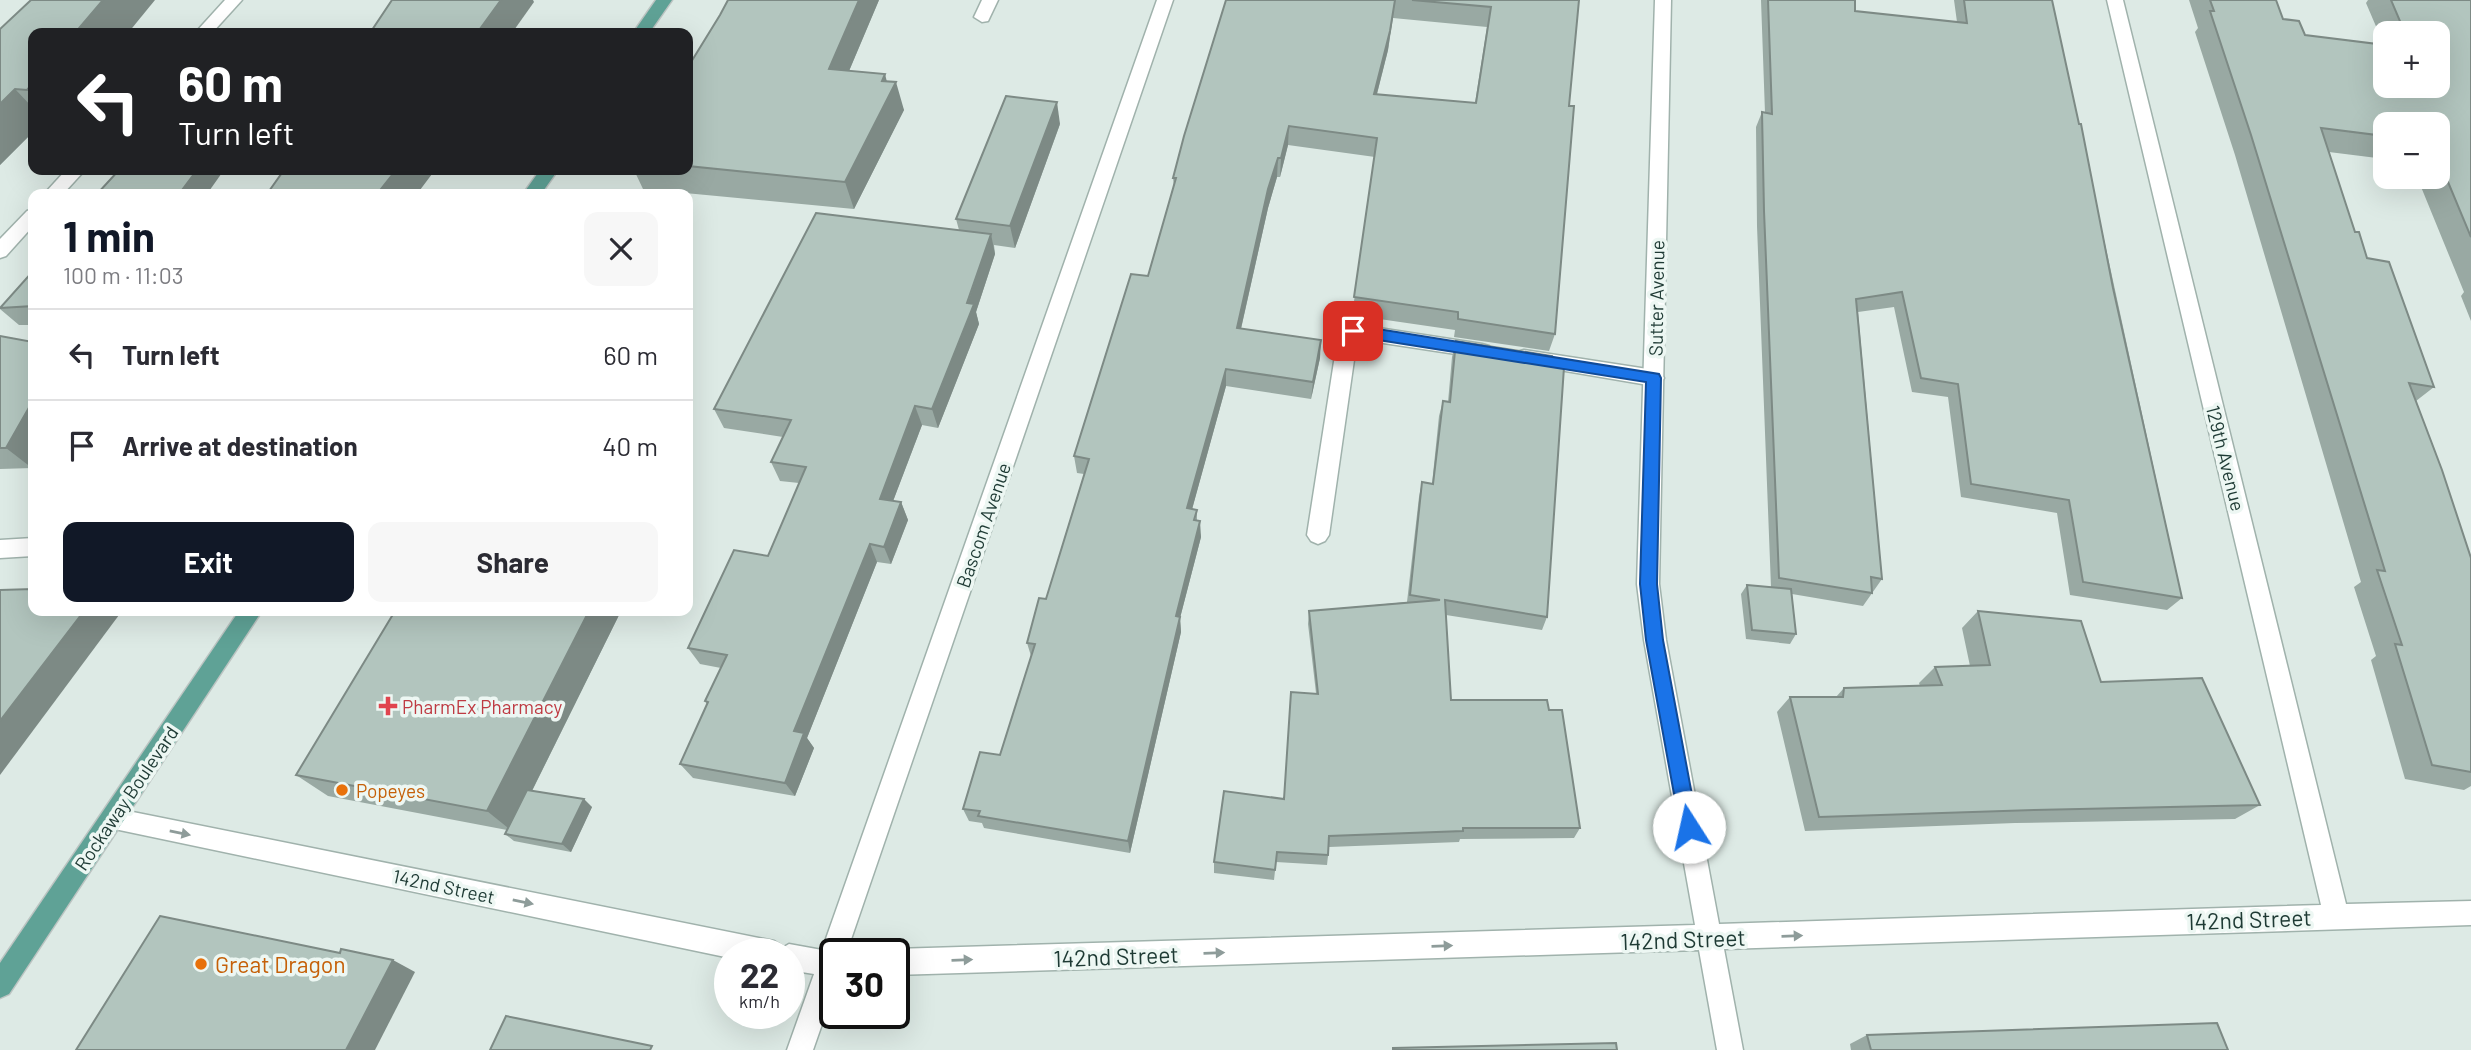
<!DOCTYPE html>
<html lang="en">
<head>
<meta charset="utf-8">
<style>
  :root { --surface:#fff; --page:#f7f7f7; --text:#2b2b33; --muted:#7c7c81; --line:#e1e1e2; --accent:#111827 }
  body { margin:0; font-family:Barlow,sans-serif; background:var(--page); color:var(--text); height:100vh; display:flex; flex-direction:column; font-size:26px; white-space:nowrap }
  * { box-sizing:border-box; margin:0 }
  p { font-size:23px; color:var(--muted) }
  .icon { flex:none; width:38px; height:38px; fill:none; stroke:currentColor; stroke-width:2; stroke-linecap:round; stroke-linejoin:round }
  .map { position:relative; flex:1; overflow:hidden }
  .panel { position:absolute; left:28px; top:189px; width:665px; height:427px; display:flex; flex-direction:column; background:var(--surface); border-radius:14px; box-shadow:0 7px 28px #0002 }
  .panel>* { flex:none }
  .guide { position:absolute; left:28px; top:28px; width:665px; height:147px; border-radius:14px; box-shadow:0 7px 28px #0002; background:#202124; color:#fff; overflow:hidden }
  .tools { position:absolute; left:2373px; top:21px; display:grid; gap:14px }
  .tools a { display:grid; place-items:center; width:77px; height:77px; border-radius:14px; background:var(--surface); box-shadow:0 7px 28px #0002; font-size:35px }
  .speed { position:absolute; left:714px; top:938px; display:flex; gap:14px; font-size:35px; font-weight:700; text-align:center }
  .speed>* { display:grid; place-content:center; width:91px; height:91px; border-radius:50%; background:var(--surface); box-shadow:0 7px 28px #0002; line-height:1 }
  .speed small { font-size:18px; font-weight:400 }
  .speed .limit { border:4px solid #111; border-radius:10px; background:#fff; color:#111 }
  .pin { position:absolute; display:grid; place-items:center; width:60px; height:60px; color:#fff; margin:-30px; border-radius:14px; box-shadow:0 4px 10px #0006 }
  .me { position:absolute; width:77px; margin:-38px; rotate:350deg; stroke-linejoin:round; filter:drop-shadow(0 0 5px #0008) }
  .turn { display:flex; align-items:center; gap:24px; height:147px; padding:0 35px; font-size:32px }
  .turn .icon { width:91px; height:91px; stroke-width:2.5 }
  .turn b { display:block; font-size:49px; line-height:60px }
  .round { display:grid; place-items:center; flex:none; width:74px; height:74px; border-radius:14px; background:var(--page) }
  .headline { display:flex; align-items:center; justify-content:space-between; height:119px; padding:0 35px }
  h1 { font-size:42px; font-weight:700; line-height:52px; color:var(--accent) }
  .button { display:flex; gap:14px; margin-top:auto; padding:14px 35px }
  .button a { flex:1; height:80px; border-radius:14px; background:var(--accent); color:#fff; font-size:28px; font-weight:700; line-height:80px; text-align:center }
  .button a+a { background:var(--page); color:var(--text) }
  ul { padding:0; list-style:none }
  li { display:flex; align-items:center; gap:21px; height:91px; padding:0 35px; border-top:2px solid var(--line) }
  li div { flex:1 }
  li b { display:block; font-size:26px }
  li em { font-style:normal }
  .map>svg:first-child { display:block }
</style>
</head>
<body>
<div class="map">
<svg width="2471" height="1050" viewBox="0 0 2471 1050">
  <rect width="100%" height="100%" fill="#ddeae5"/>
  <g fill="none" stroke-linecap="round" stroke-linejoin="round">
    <defs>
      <g id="lane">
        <path d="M982,0H998L988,21L982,22L974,17Z"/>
        <path d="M1353,324L1482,344L1489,346L1492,351L1489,356L1482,358L1357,339L1329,535L1325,541L1318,544L1311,541L1307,535L1338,336L1346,326Z"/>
        <path d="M1524,350L1654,370L1661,373L1664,378L1661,383L1654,386L1524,364L1517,362L1514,357L1517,352Z"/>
      </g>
      <g id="street">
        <path d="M225,0H242L212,33H195Z"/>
        <path d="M1157,0H1173L846,954H835V987L813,1050H787L814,974L789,970V954H730V958L105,827L101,819L105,811L113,808L774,941L784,947L789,944L822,950Z"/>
        <path d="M1655,0H1671L1659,584L1666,640L1719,924L2321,905L2107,0H2123L2346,904L2471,901V925L1724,949L1743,1050H1717L1699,950L894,975V954H885L894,949L1695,925L1644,640L1637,584Z"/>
        <path d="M66,170H85L63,194H44Z"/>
        <path d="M33,209V226L6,256L0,258V239L27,211Z"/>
        <path d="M33,538V556L0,558V540Z"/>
      </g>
      <g id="primary">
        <path d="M656,0H672L649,33H633Z"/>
        <path d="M540,170H558L541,194H523Z"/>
        <path d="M239,611H262L9,994L0,998V963Z"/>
      </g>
    </defs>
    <!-- lane casing -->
    <use href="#lane" stroke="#a0b2ac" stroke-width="3"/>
    <!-- street casing -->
    <use href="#street" stroke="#a0b2ac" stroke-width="3"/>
    <!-- primary casing -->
    <use href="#primary" stroke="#bcc4c2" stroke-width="3"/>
    <!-- lane -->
    <use href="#lane" fill="#fff" fill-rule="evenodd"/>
    <!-- street -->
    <use href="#street" fill="#fff" fill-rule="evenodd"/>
    <!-- primary -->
    <use href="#primary" fill="#5fa296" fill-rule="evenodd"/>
  </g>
  <!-- wall -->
  <g fill="#99a9a3" fill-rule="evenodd">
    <path d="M879,0L849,71L887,81L904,110L854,209L643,189L634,170H688V67Z"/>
    <path d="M1226,0H1579L1569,106L1555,334L1549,351L1454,337L1455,330L1352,315L1375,157L1288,145L1280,177H1277L1268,208L1241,329L1320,358L1311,399L1226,386L1192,509L1197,510V521L1201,537L1180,618L1181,632L1130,853L984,828L982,823L969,821L963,809L1000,755L1031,656L1027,643L1046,599L1084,474L1077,473L1074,456L1148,276L1174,187L1173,178ZM1393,18L1487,27L1475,103L1377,94L1388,50Z"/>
    <path d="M1761,0H1855V11L1957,22L1954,0H2052L2182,598L2167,610L2070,595L2057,513L1961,497L1948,397L1912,392L1894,307L1858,312L1882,579L1863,606L1792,594L1796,634L1790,644L1746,639L1741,594L1747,585L1771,587L1757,226L1756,127L1762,112L1765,113Z"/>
    <path d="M2189,0H2276L2283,19L2305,35L2384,45L2366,3L2368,0H2471V321L2461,296L2464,292L2417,177H2438V124H2385V159L2329,152L2355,232L2367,258L2434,387L2416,401L2471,558V786L2464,790L2405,779L2371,660L2376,656L2354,587L2361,582L2235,155L2195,32L2198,28ZM2385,33H2438L2385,86Z"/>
    <path d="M0,29L33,33V132L0,165Z"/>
    <path d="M1060,124L1015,248L994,245L995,254L976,312L979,324L938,428L922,425L893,501L901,502L908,520L891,564L877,562L807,738L814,748L795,796L693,778L680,764L707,704L705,701L721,668L700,664L688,648L768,556L799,483L780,481L771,462L783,437L724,428L714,409L959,230L956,219Z"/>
    <path d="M33,271V325H19L0,309Z"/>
    <path d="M0,336L33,342V465L32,468L0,469Z"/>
    <path d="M1456,341L1551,365L1547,617L1542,630L1446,615L1451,700L1549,710L1580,828L1574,838L1460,839L1459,842L1329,847L1327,865L1276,862L1274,880L1214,873V862L1284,799L1316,693L1308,624L1309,611L1407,602L1419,497L1422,482L1432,484L1439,416L1443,401L1448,402L1452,357Z"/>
    <path d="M395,611H621L532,791L592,807L571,852L514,841L505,834L507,830L328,796L296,775Z"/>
    <path d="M1978,611L2101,682L2260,805L2235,819L2015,823L1805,831L1777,712L1790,697H1836L1844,688L1920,686L1919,683L1935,667L1970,666L1962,628Z"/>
    <path d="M1867,1035L2228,1050H1851L1850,1044Z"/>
  </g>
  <!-- shaded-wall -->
  <g fill="#7d8a85">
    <path d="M103,0H155L128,33H75Z"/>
    <path d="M501,0H533L534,2L512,33H477Z"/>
    <path d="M859,0H879L838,97L829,69Z"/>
    <path d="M1395,0L1388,50L1372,113L1374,94Z"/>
    <path d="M885,74L890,94L896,82L904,110L854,209L845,182Z"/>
    <path d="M33,83V96L27,90Z"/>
    <path d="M15,89L33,108V132L0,165V104Z"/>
    <path d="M1057,102L1060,124L1015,248L1010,226Z"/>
    <path d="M1289,126L1288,145L1280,177L1281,158Z"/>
    <path d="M1278,158L1277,177L1268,208L1237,346V328L1268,189Z"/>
    <path d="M197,170H224L207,194H179Z"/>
    <path d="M396,170H435L417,194H377Z"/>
    <path d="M991,234L995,254L976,312L979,324L938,428L932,409Z"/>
    <path d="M1321,340L1320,358L1311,399L1313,382Z"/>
    <path d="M1226,369V386L1188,524L1187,508Z"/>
    <path d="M31,404L33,406V465L32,468L6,448Z"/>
    <path d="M915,406L922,425L887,517L880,499Z"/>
    <path d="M901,502L908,520L891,564L884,547Z"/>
    <path d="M1200,521L1201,537L1180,618L1181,632L1130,853L1128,841L1176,616Z"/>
    <path d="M870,544L877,562L807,738L814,748L795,796L785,783L794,731Z"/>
    <path d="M84,611H122L0,775V721Z"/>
    <path d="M589,611H621L512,831L487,811Z"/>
    <path d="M584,799L592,807L571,852L562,844Z"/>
    <path d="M393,960L415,972L375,1050H346Z"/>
  </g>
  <!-- building -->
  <g fill="#b2c5be" stroke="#7d8a85" stroke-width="2">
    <path d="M31,0H103L75,33H33V83L27,90L15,89L0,104V29Z"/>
    <path d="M392,0H501L477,33H370Z"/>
    <path d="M728,0H859L829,69L885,74L882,81L896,82L845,182L688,166V67L720,15Z"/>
    <path d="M1226,0H1395L1390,31L1374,94L1476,103L1491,7L1412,0H1579L1569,106H1574L1555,334L1458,319V312L1354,297L1377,138L1289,126L1281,158H1278L1268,189L1237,328L1321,340L1313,382L1226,369L1187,508L1197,510L1194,520L1200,521L1176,616L1180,617L1128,841L978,816L980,811L963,809L980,752L1000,755L1035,644L1027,643L1039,598L1046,599L1089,459L1074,456L1131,274L1148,276L1176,178H1173L1184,136Z"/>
    <path d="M1768,0H1855V11L1967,23L1964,0H2052L2079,124H2081L2113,288L2182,598L2083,582L2069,500L1971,484L1958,384L1921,378L1902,292L1856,299L1882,579L1871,577L1872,593L1779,578L1764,211L1762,112L1772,114Z"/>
    <path d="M2210,0H2276L2283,19L2299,21L2305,35L2385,45V86H2438V33H2405L2391,0H2471V237L2438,158V124H2385V136L2321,128L2355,232H2359L2367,258L2389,262L2434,387L2409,383L2442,470L2471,558V772L2432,765L2395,644L2402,645L2377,570L2385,571L2251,135L2210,11H2214Z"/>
    <path d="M1006,96L1057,102L1010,226L956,219Z"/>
    <path d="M119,170H197L179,194H97Z"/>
    <path d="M284,170H396L377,194H267Z"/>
    <path d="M816,213L991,234L967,303L974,304L932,409L915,406L880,499L901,502L884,547L870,544L794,731L804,733L785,783L680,764L708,702L705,701L727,655L688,648L734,550L768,556L806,467L771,462L791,420L714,409Z"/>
    <path d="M33,271V306L0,308Z"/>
    <path d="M0,336L33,342V404H31L6,448H0Z"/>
    <path d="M1456,341L1552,356L1551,365L1564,367L1547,617L1445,600L1451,700H1547L1549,710H1562L1580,828H1463V831L1329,836L1328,855L1277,852L1275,870L1214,862L1224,791L1284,799L1291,692L1318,694L1309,611L1440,600L1410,595L1422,482L1433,484L1443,401L1450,402Z"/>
    <path d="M1747,585L1791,589L1796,634L1752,630Z"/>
    <path d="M33,589V611H84L0,721V590Z"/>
    <path d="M395,611H589L487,811L296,775Z"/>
    <path d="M1978,611L2081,621L2101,682L2202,678L2260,805L2034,810L1819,817L1790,697H1843L1844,688L1942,685L1935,667L1990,665Z"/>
    <path d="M527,790L584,799L562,844L505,834Z"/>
    <path d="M160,916L340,953L341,949L393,960L346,1050H76Z"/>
    <path d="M506,1016L652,1046L650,1050H490Z"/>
    <path d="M2217,1023L2228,1050H1871L1867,1035Z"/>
    <path d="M1616,1043L1617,1050H1393V1048Z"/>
  </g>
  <!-- one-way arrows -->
  <defs><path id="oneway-solid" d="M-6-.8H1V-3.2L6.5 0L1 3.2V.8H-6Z" transform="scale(1.75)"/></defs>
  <g fill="#8e9c9a">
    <use href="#oneway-solid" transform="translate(180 833) rotate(11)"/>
    <use href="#oneway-solid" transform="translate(523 902) rotate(12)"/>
    <use href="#oneway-solid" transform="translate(1792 936) rotate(-2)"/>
    <use href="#oneway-solid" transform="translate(1442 946) rotate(-2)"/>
    <use href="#oneway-solid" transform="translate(1214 953) rotate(-2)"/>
    <use href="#oneway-solid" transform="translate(962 960) rotate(-2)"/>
  </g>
  <!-- route -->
  <path fill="#1a73e8" stroke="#114b97" stroke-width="2" d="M1353,325L1659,374L1661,378L1657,584L1663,640L1698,827L1696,833L1689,835L1683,833L1680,827L1646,640L1640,584L1646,382L1353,336L1346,331Z"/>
  <!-- markers -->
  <path fill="#e0444e" stroke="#edf7f3" stroke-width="2.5" d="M384.5 695.5h7v7h7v7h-7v7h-7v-7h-7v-7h7z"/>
  <g fill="#e8710a" stroke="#edf7f3" stroke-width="2.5">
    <circle cx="342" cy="790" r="7"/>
    <circle cx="201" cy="964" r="7"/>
  </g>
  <g text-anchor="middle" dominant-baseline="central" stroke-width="7" stroke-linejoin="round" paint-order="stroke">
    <!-- street labels -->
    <g font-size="19" fill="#1e3a34" stroke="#edf7f3">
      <text transform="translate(1656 298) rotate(-89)">Sutter Avenue</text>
      <text transform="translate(2226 458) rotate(76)">129th Avenue</text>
      <text transform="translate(983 525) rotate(-71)">Bascom Avenue</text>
      <text transform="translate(126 798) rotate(-56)">Rockaway Boulevard</text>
      <text transform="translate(444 886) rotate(12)">142nd Street</text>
    </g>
    <!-- health labels -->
    <g font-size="19" fill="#be3a42" stroke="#edf7f3" text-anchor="start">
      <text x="402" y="706">PharmEx Pharmacy</text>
    </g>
    <!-- food labels -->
    <g font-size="19" fill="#c56008" stroke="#edf7f3" text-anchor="start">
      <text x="356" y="790">Popeyes</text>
    </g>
    <!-- near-street labels -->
    <g font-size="23" fill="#1e3a34" stroke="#edf7f3">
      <text transform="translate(2249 919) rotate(-2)">142nd Street</text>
      <text transform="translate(1683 939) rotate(-2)">142nd Street</text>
      <text transform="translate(1116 956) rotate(-2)">142nd Street</text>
    </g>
    <!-- near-food labels -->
    <g font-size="23" fill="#c56008" stroke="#edf7f3" text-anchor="start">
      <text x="215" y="964">Great Dragon</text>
    </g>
  </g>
</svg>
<div class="tools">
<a>+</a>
<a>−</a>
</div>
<div class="speed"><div>22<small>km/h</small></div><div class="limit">30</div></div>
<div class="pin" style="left:1353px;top:331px;background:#d93025"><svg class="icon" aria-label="arrive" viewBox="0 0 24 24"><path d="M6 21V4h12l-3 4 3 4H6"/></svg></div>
<svg class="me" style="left:1689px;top:827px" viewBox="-20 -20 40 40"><circle r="19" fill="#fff"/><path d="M0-13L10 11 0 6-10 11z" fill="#1a73e8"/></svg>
<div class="guide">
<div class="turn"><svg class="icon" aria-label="left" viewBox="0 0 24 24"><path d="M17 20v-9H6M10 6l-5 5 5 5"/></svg><div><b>60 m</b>Turn left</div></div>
</div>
<section class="panel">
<div class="headline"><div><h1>1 min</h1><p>100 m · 11:03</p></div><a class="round"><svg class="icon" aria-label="close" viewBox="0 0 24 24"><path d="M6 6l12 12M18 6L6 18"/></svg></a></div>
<ul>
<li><svg class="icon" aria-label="left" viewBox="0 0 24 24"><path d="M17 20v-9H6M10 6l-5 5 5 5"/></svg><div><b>Turn left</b></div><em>60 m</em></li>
<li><svg class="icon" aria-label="arrive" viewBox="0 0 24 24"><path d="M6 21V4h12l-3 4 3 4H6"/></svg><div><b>Arrive at destination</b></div><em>40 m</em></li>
</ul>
<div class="button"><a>Exit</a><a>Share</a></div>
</section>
</div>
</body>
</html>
